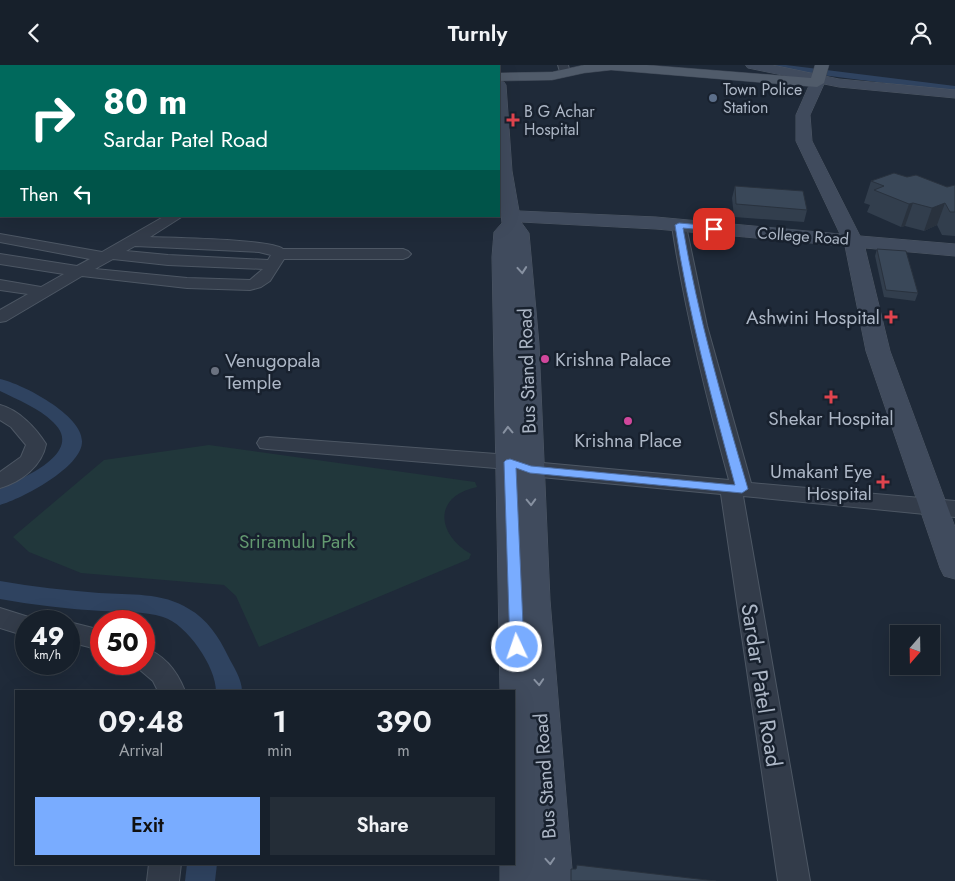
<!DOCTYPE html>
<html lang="en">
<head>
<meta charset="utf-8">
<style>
  :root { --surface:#17202b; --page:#242d37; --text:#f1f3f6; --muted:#9ea3a9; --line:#363e47; --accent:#79acff }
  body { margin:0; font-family:Jost,sans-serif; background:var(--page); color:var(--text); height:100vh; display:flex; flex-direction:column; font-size:19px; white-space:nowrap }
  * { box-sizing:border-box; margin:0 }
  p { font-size:16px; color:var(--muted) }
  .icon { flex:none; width:28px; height:28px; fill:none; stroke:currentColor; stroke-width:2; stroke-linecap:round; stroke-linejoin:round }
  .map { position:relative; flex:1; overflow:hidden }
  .details { position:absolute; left:15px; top:625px; width:500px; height:175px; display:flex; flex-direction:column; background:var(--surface); border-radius:0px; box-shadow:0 5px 20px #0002,0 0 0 1px var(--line) }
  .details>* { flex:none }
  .hud { position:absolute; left:0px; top:0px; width:500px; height:152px; box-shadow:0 5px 20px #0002,0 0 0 1px var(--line); background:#00695c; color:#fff; overflow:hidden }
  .needle { width:32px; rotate:200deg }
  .tools { position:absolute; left:890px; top:560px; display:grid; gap:10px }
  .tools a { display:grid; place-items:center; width:50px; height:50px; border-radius:0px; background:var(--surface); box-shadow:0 5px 20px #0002,0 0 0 1px var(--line); font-size:25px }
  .speed { position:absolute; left:15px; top:545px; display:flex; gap:10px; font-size:25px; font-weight:700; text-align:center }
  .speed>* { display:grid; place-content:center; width:65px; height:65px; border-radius:50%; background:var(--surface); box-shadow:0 5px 20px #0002,0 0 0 1px var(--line); line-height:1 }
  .speed small { font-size:12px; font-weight:400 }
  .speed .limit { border:8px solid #d22; background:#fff; color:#111 }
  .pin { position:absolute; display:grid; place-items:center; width:42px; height:42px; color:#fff; margin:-21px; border-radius:10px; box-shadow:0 2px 8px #0006 }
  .me { position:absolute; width:55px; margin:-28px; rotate:357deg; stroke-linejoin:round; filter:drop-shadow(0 0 4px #0008) }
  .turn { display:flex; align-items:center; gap:18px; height:105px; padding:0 20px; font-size:22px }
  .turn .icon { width:65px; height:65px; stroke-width:2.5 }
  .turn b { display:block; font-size:35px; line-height:42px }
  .then { display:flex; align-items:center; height:48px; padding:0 20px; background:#0003; gap:10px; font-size:19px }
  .eta { display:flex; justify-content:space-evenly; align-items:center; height:85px; text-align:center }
  .eta b { font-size:30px; font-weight:600; line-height:35px }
  .cta { display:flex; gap:10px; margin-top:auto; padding:10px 20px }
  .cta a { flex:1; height:58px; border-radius:0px; background:var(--accent); color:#111; font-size:20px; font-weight:600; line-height:58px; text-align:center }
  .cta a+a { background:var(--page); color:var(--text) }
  header { display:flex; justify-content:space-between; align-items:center; height:65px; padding:0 20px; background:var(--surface); font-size:22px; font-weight:600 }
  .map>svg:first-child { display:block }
</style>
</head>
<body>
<header><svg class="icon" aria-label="back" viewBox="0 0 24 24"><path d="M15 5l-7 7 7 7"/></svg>Turnly<svg class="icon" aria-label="person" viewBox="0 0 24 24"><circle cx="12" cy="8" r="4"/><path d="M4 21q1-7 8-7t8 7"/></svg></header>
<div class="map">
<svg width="955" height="816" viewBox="0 0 955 816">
  <rect width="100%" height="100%" fill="#1f2a39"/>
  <!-- green -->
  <path fill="#21373b" d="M209,380L475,417L477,422C433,431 436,469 471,489L469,494L259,582L236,531L224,520L81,508L29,487L13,472L104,395Z"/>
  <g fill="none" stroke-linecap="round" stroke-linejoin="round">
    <!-- canal -->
    <g fill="#2f4360" fill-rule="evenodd">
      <path d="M762,0H786L955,21V27L767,3Z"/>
      <path d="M0,314C23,319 82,350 82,376C83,402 21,434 0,440V424C22,413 86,388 53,357C39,343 18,335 0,326Z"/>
      <path d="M0,516C33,522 66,525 99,528C129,530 163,527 189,544C207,554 219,572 228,591C233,601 242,614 242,626H216C216,602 187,559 163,552C144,546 122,547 102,546C68,544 34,540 0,534Z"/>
      <path d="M187,799H217L215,816H185Z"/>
    </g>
    <defs>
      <g id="street">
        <path d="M558,0H568L570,8L569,10H561Z"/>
        <path d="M165,151H183L150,172C173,173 269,174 283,184H403L408,186L411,189L408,192L403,194H284L270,216L261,222L250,225L187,223L82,211L6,256L0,257V245L28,229L0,225V215L41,222L64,209L0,199V189L77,201L90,194L0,177V169L102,187ZM135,181L259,187L271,190L268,195L168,190L126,186ZM113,194L168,200L263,204L250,215L187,213L95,204Z"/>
        <path d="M679,157L684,158L686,161L707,261L751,418L955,436V452L743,431L810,816H778L721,429L530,411L508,404L267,384L260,383L257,378L260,373L267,372L510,390L532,397L729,415C706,331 685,247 672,161L674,158Z"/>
        <path d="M0,340C19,345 36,363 46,379C42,401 21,417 0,423V407L21,392L26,380L11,362L0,355Z"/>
        <path d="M0,543L35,554L36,556H26V571L0,563Z"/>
        <path d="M69,557L101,565V585L69,577Z"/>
        <path d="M144,583C165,590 177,606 185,626H158L153,616L133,599H144Z"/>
        <path d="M149,799H181L179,816H147Z"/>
      </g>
      <path id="secondary" d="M746,0H772L839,14L955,25V33L839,22L824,19L810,50L812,76L860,171L955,179V191L865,183L890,286L955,462V514L944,511L940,503L866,286L845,181L656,164L521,157L529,168L539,279L550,535L573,816H500V799H514V626H500L492,192L494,167L502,158L499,130V16L504,17L506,20L512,106L519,146L656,152L840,169L796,76V50L811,16L748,3Z"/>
      <g id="primary">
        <path d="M203,0H238L203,1Z"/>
        <path d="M393,0H414L415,1H394Z"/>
        <path d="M584,0H647L811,13L815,0H829L824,18L817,22L611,5L584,8L552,15L499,16V8L552,7Z"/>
        <rect x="0" y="8" width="1" height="8"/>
      </g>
    </defs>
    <!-- street casing -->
    <use href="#street" stroke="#4d5764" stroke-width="2"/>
    <!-- secondary casing -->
    <use href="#secondary" stroke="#4d5764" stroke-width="1"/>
    <!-- primary casing -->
    <use href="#primary" stroke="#3c4553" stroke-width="1"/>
    <!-- street -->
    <use href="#street" fill="#333c4a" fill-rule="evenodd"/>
    <!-- secondary -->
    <use href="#secondary" fill="#404b5d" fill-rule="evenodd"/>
    <!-- primary -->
    <use href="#primary" fill="#505b6a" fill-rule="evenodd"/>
  </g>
  <!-- wall -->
  <g fill="#323e4d">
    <path d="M907,112L947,122L955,120V171L942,170L937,160L924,166L905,161L901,162L867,147L870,140L864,138L871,116Z"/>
    <path d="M735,121L807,145L804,157L734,152L732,133Z"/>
    <path d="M877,184L918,228L915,236L884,232L875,191Z"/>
  </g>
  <!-- shaded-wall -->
  <g fill="#29323e">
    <path d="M913,138L905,161L901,162L909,139Z"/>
    <path d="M945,138L937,160L924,166L932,143Z"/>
  </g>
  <!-- building -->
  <g fill="#3a4859" stroke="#29323e">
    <path d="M894,108L907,112L916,110L947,122L955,120V147H950L945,138L932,143L913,138L909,139L874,125L884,121L871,116Z"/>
    <path d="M735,121L803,126L807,145L736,139Z"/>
    <path d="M877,184L906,186L918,228L886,225Z"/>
    <path d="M577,800L716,816H571V804H576Z"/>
  </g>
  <!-- one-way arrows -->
  <defs><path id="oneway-chevron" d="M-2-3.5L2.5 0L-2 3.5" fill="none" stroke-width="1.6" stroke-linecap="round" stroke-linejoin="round" transform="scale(1.25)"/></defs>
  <g stroke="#8791a1">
    <use href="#oneway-chevron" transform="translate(522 205) rotate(85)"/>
    <use href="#oneway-chevron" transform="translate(508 365) rotate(-92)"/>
    <use href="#oneway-chevron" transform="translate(531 437) rotate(88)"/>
    <use href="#oneway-chevron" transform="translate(539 617) rotate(86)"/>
    <use href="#oneway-chevron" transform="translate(550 796) rotate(86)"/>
  </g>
  <!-- route -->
  <path fill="#79acff" stroke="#4f70a6" d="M679,158L714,161L717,164L714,166L683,163C698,252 723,338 748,424L742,428L530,408L516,403L524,582L522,586L517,588L512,586L510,582L504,397L506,395L510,394L531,401L735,420C712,334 688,248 675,160Z"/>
  <!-- markers -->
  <circle fill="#5c6f8a" stroke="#18212e" stroke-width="2" cx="713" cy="33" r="5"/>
  <g fill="#e0444e" stroke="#18212e" stroke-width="2">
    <path d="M510.5 47.5h5v5h5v5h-5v5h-5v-5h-5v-5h5z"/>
    <path d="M888.5 244.5h5v5h5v5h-5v5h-5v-5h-5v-5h5z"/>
    <path d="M828.5 324.5h5v5h5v5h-5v5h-5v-5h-5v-5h5z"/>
    <path d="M880.5 409.5h5v5h5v5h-5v5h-5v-5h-5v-5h5z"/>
  </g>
  <g fill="#d1479c" stroke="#18212e" stroke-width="2">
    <circle cx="545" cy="294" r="5"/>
    <circle cx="628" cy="356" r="5"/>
  </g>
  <circle fill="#6b7280" stroke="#18212e" stroke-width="2" cx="215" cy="306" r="5"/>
  <g text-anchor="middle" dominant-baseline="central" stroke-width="5" stroke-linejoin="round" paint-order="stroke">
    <!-- far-poi labels -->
    <g font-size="16" fill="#adb7c6" stroke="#18212e" text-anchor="start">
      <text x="723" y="24">Town Police<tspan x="723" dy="18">Station</tspan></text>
      <text x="524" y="46">B G Achar<tspan x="524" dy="18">Hospital</tspan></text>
    </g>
    <!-- far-street labels -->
    <g font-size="16" fill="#adb7c6" stroke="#18212e">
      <text transform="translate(803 171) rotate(4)">College Road</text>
    </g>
    <!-- poi labels -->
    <g font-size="19" fill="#adb7c6" stroke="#18212e" text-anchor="end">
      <text x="880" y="252">Ashwini Hospital</text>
      <text x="555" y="294" text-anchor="start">Krishna Palace</text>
      <text x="225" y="295" text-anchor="start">Venugopala<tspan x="225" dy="22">Temple</tspan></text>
      <text x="831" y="353" text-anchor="middle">Shekar Hospital</text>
      <text x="628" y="375" text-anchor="middle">Krishna Place</text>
      <text x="872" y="406">Umakant Eye<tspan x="872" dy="22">Hospital</tspan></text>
    </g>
    <!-- street labels -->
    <g font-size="19" fill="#adb7c6" stroke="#18212e">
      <text transform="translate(527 306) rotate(-92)">Bus Stand Road</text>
      <text transform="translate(545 711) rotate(-94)">Bus Stand Road</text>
    </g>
    <!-- park labels -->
    <g font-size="19" fill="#639970" stroke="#18212e">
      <text x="297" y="476">Sriramulu Park</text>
    </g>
    <!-- near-street labels -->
    <g font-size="22" fill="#adb7c6" stroke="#18212e">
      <text transform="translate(762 620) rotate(81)">Sardar Patel Road</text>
    </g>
  </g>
</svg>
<div class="tools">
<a><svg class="needle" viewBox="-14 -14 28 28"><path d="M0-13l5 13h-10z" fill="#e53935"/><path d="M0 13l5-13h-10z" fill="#9ea3a9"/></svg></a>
</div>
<div class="speed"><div>49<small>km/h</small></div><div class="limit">50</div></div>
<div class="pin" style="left:714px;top:164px;background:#d93025"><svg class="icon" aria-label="arrive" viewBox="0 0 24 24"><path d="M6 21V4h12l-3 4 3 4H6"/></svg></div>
<svg class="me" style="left:517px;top:582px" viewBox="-20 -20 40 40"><circle r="17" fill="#79acff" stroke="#fff" stroke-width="3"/><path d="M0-11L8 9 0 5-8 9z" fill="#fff"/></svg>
<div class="hud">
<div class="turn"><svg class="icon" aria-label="right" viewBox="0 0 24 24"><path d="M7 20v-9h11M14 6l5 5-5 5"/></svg><div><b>80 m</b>Sardar Patel Road</div></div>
<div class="then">Then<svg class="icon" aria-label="left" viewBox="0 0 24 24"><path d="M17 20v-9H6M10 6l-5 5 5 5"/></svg></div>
</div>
<section class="details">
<div class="eta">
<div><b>09:48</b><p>Arrival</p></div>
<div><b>1</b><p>min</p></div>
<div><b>390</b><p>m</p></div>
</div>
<div class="cta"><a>Exit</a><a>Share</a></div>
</section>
</div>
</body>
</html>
